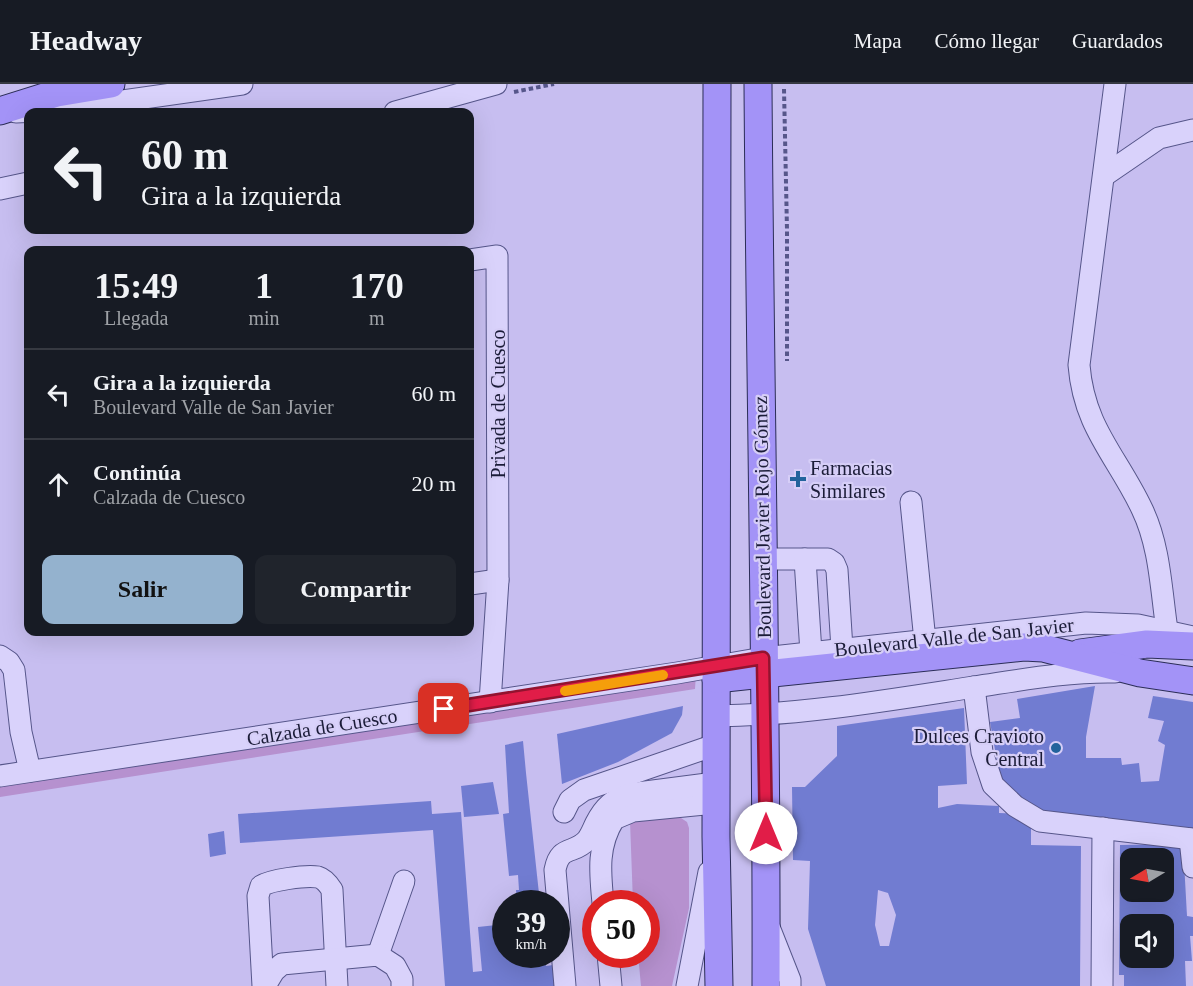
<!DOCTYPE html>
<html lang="es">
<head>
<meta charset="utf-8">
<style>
  :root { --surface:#171b24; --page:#20242c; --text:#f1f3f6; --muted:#9ea1a6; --line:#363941; --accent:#94b2ce }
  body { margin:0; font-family:Georgia,serif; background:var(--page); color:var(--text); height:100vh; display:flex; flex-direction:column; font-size:22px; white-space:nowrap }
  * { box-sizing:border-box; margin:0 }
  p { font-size:20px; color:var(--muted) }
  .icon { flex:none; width:33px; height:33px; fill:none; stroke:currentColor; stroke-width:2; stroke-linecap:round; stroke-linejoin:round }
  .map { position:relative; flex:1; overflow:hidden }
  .side { position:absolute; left:24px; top:162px; width:450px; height:390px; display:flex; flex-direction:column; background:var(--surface); border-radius:12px; box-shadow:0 6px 24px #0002 }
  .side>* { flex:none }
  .top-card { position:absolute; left:24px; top:24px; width:450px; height:126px; border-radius:12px; box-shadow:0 6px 24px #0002; background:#171b24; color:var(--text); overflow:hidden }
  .needle { width:39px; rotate:260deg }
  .tools { position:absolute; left:1120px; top:764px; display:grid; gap:12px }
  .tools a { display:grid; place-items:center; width:54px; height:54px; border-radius:12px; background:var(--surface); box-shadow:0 6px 24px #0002; font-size:30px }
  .speed { position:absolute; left:492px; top:806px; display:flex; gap:12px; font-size:30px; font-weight:700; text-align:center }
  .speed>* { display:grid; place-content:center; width:78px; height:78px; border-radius:50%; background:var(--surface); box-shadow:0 6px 24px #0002; line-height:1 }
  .speed small { font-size:15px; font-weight:400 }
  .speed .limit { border:9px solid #d22; background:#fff; color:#111 }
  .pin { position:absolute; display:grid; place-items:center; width:51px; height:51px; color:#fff; margin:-26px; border-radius:12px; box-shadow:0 3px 9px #0006 }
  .me { position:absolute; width:66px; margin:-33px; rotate:0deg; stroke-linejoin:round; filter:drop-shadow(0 0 4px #0008) }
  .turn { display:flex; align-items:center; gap:21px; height:126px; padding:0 18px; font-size:27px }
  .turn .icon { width:78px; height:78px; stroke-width:2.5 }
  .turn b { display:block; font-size:42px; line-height:51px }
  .eta { display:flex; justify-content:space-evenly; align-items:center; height:102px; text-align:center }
  .eta b { font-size:36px; font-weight:700; line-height:42px }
  .action { display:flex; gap:12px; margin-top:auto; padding:12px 18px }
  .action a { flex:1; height:69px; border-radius:12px; background:var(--accent); color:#111; font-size:24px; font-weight:700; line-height:69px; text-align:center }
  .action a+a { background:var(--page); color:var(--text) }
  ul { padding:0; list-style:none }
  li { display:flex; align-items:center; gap:18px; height:90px; padding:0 18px; border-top:2px solid var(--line) }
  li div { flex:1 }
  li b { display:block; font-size:22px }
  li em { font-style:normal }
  header { display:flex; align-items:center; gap:36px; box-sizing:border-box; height:84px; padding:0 30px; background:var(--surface); border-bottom:2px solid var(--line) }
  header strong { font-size:28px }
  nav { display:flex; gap:33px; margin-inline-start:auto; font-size:21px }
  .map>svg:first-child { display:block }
</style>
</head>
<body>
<header>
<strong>Headway</strong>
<nav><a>Mapa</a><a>Cómo llegar</a><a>Guardados</a></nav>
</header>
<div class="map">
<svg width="1193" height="902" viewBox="0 0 1193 902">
  <rect width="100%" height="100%" fill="#c7bef0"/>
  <!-- green -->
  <g fill="#b691cf">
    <path d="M696,590L695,605L0,713V693Z"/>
    <path d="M678,732L687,738L689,744V824L672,902H641L638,870H646V819H633L630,737Z"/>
  </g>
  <!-- building -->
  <g fill="#717cd1" fill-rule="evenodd">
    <path d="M1095,602L1086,653V674H1121L1122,681L1139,679L1141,698L1159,697L1165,661L1158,657L1164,637L1148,634L1153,612L1193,618V751L1037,731L1001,699L990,638L1020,634L1017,615Z"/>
    <path d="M683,622L682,631L672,649L618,678L562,700L557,650Z"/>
    <path d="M964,624L967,700L938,702V724L957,720L999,722V729L1021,730L1031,737V761L1081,762L1080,902H826L808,845L810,777L793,776L792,703H805L837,672V642ZM878,806L888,809L896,831L889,862H880L875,841Z"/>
    <path d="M523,657L526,689L540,819H517L516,806H519L518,791L509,792L503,730L509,729L505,661Z"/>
    <path d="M493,698L499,730L464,733L461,702Z"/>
    <path d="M431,717L432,730L461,728L473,888L482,887L478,843L506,840V870H545L546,882L553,881L555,902H445L433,746L240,759L238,730Z"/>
    <path d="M224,747L226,770L210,773L208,750Z"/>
    <path d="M1183,760L1187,832L1193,833V852H1190L1192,877H1185L1186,902H1124V891H1119L1120,761ZM1131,774H1164V807H1131ZM1131,840H1164V873H1131Z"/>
  </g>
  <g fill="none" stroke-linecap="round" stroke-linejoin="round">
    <defs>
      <g id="minor">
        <path d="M1115,0L1079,281C1084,344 1117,372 1142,425C1160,462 1161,506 1167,546"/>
        <path d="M16,28L59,26L242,0"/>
        <path d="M395,28L496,0"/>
        <path d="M1105,91L1159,54L1193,46"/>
        <path d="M0,105L28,99"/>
        <path d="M470,176L497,172L498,496L490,618"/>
        <path d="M911,418L925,557"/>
        <path d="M762,475H828L834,479L837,486L842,565"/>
        <path d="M805,475L811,569"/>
        <path d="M470,500L498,496"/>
        <path d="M0,572L9,578L14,586L21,648L30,687"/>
        <path d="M974,603L982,668L993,701L1015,722L1040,737L1193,755"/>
        <path d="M716,632C802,631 889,616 974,603C1021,596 1068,587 1115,588"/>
        <path d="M0,692L677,589L763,574L1086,539L1138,541L1193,553"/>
        <path d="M564,728L570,716L584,706L715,661"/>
        <path d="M1190,755L1193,783"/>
        <path d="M603,819C600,788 597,762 614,735L633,727L715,719"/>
        <path d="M769,843L790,896V902"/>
        <path d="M608,870L611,902"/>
        <path d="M378,871L404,797"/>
        <path d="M263,902L258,812L261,802C271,796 305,791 318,793C325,795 329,801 332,806L337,902"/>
        <path d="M265,902L274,887L282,880L378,871L395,882L402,895V902"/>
        <path d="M565,902L555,786C560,760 574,771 587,756C591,751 593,745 596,739C604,723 613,715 630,710L715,699"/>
        <path d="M687,902L709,788"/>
        <path d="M1102,902L1103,744"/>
      </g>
      <g id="major">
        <path d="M717,0L716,753L719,902"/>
        <path d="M758,0C760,301 767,601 766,902"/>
        <path d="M0,27L57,9L111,0"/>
        <path d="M1080,569L1147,560L1193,562"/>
        <path d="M716,595L1024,563L1043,564L1140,589L1193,597"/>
      </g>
    </defs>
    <!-- minor casing -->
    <use href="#minor" stroke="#56568a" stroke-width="23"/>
    <!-- major casing -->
    <use href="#major" stroke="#2b2d57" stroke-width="29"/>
    <!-- path -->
    <g stroke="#56568a" stroke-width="4" stroke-dasharray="4.5 3" stroke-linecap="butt">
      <path d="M784,5L787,146V277"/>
      <path d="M514,8L554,0"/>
    </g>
    <!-- minor -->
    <use href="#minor" stroke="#d9d2fb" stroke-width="21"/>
    <!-- major -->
    <use href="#major" stroke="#a393f7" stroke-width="27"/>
  </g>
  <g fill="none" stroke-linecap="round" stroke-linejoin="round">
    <defs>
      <path id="route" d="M444,625L763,574L766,749"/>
    </defs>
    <!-- route casing -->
    <use href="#route" stroke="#92132f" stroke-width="15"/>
    <!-- route -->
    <use href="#route" stroke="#e11d48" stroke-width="10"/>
    <!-- slow -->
    <path stroke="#f59e0b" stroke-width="10" d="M565,607L663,591"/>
  </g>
  <!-- markers -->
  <g fill="#22639c" stroke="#d6cef7" stroke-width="2">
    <path d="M795 386h6v6h6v6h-6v6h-6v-6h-6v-6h6z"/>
    <circle cx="1056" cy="664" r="6"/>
  </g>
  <g text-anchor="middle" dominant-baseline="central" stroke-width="4.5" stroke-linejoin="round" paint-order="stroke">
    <!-- street labels -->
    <g font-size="20" fill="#1b1c38" stroke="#d6cef7">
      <text transform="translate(498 320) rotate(-90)">Privada de Cuesco</text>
      <text transform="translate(762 433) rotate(-91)">Boulevard Javier Rojo Gómez</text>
      <text transform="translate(954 553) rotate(-6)">Boulevard Valle de San Javier</text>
      <text transform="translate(322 643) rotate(-9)">Calzada de Cuesco</text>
    </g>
    <!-- poi labels -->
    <g font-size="20" fill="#1b1c38" stroke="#d6cef7" text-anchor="start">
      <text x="810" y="384">Farmacias<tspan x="810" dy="23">Similares</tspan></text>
      <text x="1044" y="652" text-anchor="end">Dulces Cravioto<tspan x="1044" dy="23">Central</tspan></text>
    </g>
  </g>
</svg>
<div class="tools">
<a><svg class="needle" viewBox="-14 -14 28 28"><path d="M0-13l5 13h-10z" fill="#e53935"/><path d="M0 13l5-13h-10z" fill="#9ea1a6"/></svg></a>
<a><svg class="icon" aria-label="sound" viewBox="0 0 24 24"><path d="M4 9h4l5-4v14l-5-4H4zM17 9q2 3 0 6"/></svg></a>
</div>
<div class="speed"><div>39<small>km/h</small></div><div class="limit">50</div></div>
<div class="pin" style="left:444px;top:625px;background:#d93025"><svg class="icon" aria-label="arrive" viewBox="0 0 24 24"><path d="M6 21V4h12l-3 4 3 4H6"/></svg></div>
<svg class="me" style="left:766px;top:749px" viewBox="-20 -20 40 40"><circle r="19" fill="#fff"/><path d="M0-13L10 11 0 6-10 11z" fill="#e11d48"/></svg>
<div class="top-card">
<div class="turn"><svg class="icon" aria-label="left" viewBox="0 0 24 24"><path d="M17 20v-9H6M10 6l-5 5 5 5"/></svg><div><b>60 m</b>Gira a la izquierda</div></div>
</div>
<section class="side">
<div class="eta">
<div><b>15:49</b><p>Llegada</p></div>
<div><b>1</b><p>min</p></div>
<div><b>170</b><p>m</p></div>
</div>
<ul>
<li><svg class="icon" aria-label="left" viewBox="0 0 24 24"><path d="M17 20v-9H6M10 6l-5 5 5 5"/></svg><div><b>Gira a la izquierda</b><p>Boulevard Valle de San Javier</p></div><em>60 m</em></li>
<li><svg class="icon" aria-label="ahead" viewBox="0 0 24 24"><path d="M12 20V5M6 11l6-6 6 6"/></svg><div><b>Continúa</b><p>Calzada de Cuesco</p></div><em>20 m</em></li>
</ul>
<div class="action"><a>Salir</a><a>Compartir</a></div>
</section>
</div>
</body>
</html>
